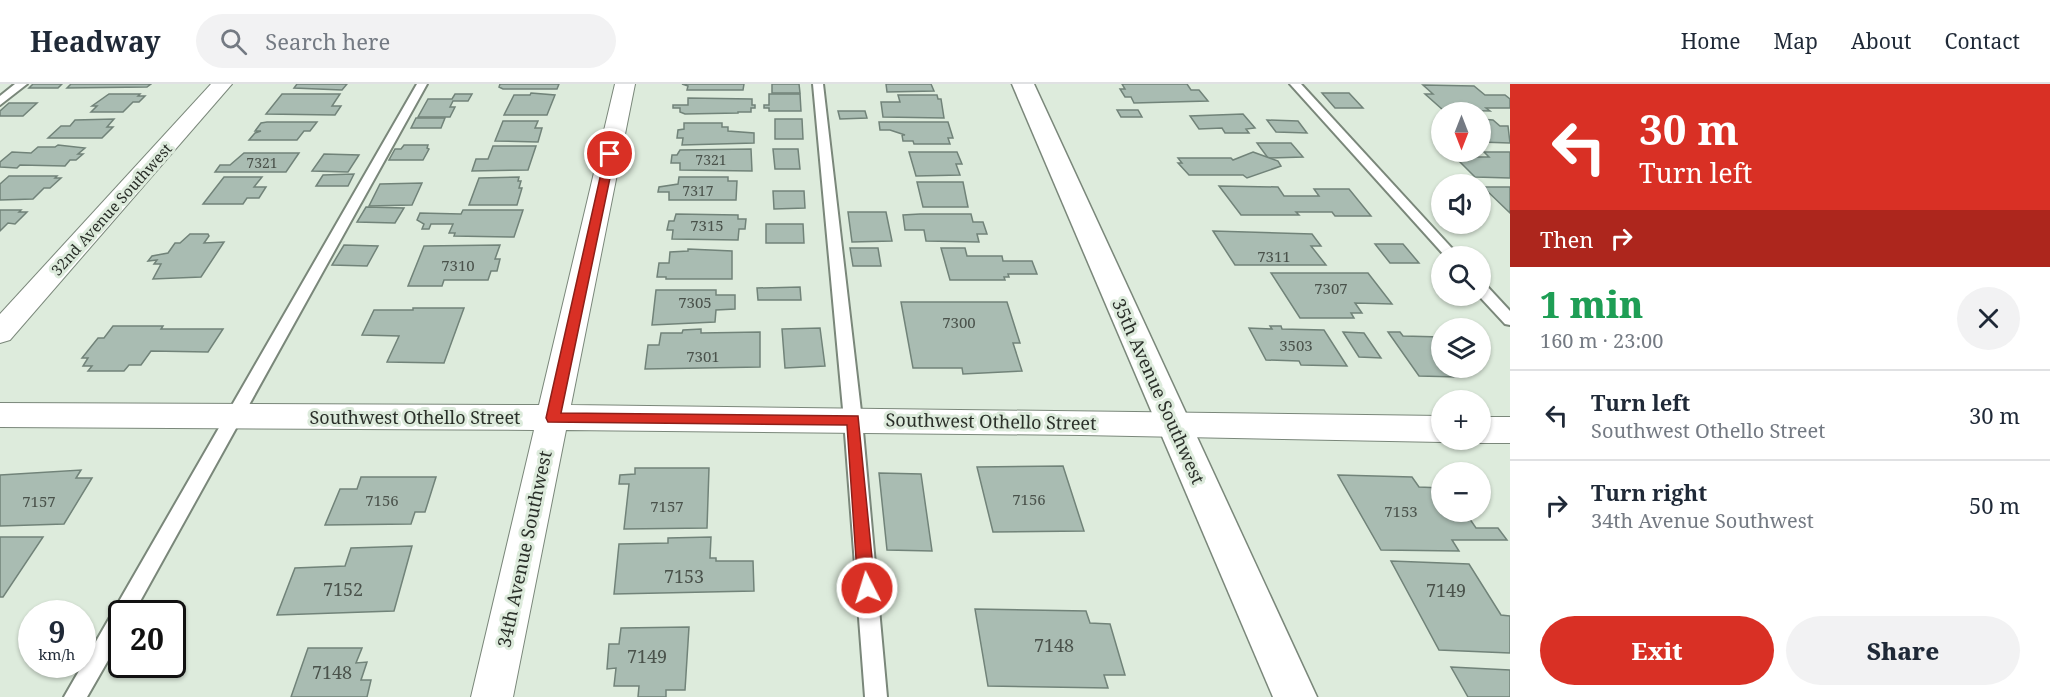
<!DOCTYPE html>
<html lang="en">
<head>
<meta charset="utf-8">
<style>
  :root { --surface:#fff; --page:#f2f2f3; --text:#1f2937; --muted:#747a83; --line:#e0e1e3; --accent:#d93025 }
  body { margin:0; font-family:"Noto Serif",serif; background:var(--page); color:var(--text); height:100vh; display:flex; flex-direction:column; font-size:22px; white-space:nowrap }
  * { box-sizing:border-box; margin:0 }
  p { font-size:20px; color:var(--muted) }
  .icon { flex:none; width:33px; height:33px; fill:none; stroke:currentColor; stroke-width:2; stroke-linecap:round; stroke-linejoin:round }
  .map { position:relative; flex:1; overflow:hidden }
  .panel { display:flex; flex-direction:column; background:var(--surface); width:540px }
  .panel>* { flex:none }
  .banner { background:#d93025; color:#fff; overflow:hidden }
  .needle { width:39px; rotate:180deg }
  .tools { position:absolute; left:1431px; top:18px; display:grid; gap:12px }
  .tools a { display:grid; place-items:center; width:60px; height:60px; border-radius:50%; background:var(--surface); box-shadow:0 2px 4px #0004; font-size:30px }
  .speed { position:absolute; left:18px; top:516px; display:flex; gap:12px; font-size:30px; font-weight:700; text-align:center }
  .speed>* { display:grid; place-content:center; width:78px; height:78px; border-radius:50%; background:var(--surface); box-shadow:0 2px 4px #0004; line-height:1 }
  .speed small { font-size:15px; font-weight:400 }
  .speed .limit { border:3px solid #111; border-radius:9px; background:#fff; color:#111 }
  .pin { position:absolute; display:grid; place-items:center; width:51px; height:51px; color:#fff; margin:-26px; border:3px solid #fff; border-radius:50%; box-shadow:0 2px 6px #0007 }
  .me { position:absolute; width:66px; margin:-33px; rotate:355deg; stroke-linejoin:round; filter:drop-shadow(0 0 4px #0008) }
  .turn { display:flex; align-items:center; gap:21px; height:126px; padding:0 30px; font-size:27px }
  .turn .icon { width:78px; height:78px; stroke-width:2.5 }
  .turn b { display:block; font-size:42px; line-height:51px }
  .then { display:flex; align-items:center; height:57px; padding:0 30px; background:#0003; gap:12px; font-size:22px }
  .round { display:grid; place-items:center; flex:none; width:63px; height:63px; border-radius:32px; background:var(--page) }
  .summary { display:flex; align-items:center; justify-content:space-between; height:102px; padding:0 30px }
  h1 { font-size:36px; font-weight:800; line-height:45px; color:#1e9e55 }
  .action { display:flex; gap:12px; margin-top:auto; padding:12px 30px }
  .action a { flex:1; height:69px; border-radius:36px; background:var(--accent); color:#fff; font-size:24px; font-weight:800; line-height:69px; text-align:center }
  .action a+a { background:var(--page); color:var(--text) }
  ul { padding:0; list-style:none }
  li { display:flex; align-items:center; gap:18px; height:90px; padding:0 30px; border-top:2px solid var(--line) }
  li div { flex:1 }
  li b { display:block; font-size:22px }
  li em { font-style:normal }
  header { display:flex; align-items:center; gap:36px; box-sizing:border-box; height:84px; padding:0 30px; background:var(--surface); border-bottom:2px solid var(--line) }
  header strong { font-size:28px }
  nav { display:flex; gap:33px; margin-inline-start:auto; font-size:21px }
  .search { width:420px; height:54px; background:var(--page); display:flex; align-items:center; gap:15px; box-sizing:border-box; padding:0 21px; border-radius:33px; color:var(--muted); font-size:22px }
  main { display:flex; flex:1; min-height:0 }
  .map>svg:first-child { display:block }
</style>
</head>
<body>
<header>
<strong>Headway</strong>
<div class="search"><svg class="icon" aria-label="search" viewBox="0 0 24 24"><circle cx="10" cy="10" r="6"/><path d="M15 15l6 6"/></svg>Search here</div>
<nav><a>Home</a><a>Map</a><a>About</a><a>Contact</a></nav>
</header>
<main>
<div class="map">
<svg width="1510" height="613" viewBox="0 0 1510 613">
  <rect width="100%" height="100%" fill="#ddebdc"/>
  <!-- building -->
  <g fill="#a9bcb2" stroke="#718379" stroke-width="1.5">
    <path d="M33,0H62L58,4H29Z"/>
    <path d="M71,0H151L147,3L67,4Z"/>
    <path d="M297,0H347L342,6L294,4Z"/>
    <path d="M500,0H559L557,5H503L499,3Z"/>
    <path d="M682,0H744L743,6H687L688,2Z"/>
    <path d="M772,0H799L800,9H772Z"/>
    <path d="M886,0H931L934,7L887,8Z"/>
    <path d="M1122,0H1187L1191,6H1199L1208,17L1134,19L1131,13H1125L1120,5H1125Z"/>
    <path d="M1423,1L1474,2L1485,11H1505L1510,15V24H1486L1490,27L1443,26L1425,10H1433Z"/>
    <path d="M531,9L555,11L547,31H504L514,11H530Z"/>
    <path d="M1322,9H1349L1363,24H1335Z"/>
    <path d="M109,10H140L138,12H145L139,18H133L123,28H91L97,22H92Z"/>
    <path d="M282,10H340L332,22H341L335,31L266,30Z"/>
    <path d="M455,10H472L468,17H453L450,23H455L450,33H418L428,15H452Z"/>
    <path d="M769,10H800L801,27H769V24H764V21H769Z"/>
    <path d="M898,11H937L938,15H941L944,34L883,33L881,18H900Z"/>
    <path d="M688,14L752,15V21H755V24H751V28H738V29L685,30L680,28V24H673V21H688Z"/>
    <path d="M9,19H37L23,32H0V27Z"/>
    <path d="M1117,26H1138L1142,33H1121Z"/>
    <path d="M838,27H865L867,34L840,35Z"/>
    <path d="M1243,30L1255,44L1246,45L1249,49H1225L1222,44L1199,45L1190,32Z"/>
    <path d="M416,34H445L441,44H411Z"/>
    <path d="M114,35L107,43H113L102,54H48L61,42H70L75,36Z"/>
    <path d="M775,35H802L803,55H775Z"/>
    <path d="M1480,35L1493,36L1500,42H1508L1510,59L1480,58Z"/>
    <path d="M1267,36L1298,37L1307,49L1276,48Z"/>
    <path d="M503,37H538L535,44H542L538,58L495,57Z"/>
    <path d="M267,38H317L310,47H304L297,56H249L255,49L261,47H255L261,39Z"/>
    <path d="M879,38H948L953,54H948L950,60H914L913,57H903L902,51H905L890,46H880Z"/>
    <path d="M684,39H722V43H728V47L754,49V59L682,61L683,54H677L678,46L684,45Z"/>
    <path d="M1257,59H1291L1303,73L1268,74Z"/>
    <path d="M58,61L85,64L78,70H83L76,76H70L65,82L20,81L17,84L0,83V78L12,68L31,69L38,63H55Z"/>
    <path d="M404,61H428L427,64L429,65L423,76H389L395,65H401Z"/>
    <path d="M493,62H536L528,86L472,87L476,75H488Z"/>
    <path d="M751,65L752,87L680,86V79H671L672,71H677L680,66Z"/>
    <path d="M773,65H798L800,85H775Z"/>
    <path d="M909,68H957L962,80H956L960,91L916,92Z"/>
    <path d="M1253,68L1278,77L1281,82L1247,94L1243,91H1189L1178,79H1182L1178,74H1231L1233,76Z"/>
    <path d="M1484,68H1510V94L1475,93L1455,73H1489Z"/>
    <path d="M244,69H299L286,88H215L220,81H230Z"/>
    <path d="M324,70L359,71L348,88L312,87Z"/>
    <path d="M354,90L348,102H316L323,91Z"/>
    <path d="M9,92H57L55,94H61L50,104H44L33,115L0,116V100Z"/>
    <path d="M224,93H262L254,103H266L259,114H247L243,120H203Z"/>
    <path d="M519,93L518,97H521L519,104H522L517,121H469L479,94Z"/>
    <path d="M679,93H728V97H737L736,116H669V108H658L659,103L678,100Z"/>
    <path d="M917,98H963L968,123H923Z"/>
    <path d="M422,99L412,121L369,122L380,100Z"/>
    <path d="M1219,102L1278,103L1284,112H1319L1314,105H1349L1371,132H1335L1332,128H1296L1299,131H1241Z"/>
    <path d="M1483,103H1510V129Z"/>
    <path d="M773,107H804L805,124L774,125Z"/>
    <path d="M366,123L404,124L395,139L357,138Z"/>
    <path d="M0,126H21L19,128H27L15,140L8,139L0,147Z"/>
    <path d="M463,126H523L514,153L454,152L455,149H449L453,140H431L429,145H422L424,140L417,136L420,129L461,130Z"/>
    <path d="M848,128H886L892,157L852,158Z"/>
    <path d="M676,130L738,131V135H746L745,145H739L738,156L672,155L673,146H667L669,137H674Z"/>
    <path d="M920,130H971L973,138H983L987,150H977L979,158L926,157L924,146H905L903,131Z"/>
    <path d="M766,140H803L804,159H766Z"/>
    <path d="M1213,147L1312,150L1321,162H1311L1326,181H1235Z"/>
    <path d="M190,150H208L209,152L204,159L224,158L201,193L153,195L161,180H154L157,176L148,177L152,172L168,169L175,159H180Z"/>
    <path d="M1375,160H1403L1419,179H1390Z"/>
    <path d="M344,161L378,162L367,182L332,181Z"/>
    <path d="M500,161L495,175H500L497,187H491L488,196H444L442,202H408L424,162Z"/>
    <path d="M850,164H878L881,182H853Z"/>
    <path d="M941,164H965L967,172H1002L1003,177H1032L1037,190H1008L1009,193H1004L1005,196H950Z"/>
    <path d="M688,165L732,167V195H666V193H657L659,179H669L670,168L688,167Z"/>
    <path d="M1271,189H1368L1392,220L1355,219L1362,229H1351L1354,234H1300Z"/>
    <path d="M800,203L801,216H758L757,204Z"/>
    <path d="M656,206H716V211H735V225L716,226L715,238L652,241Z"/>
    <path d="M901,218H1007L1020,259H1013L1022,287L963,290L962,284H913Z"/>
    <path d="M413,224H464L444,279L387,278L399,252L362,251L374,226H413Z"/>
    <path d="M113,242H163L161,245H223L208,268L151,267L141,281H129L124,287H88L92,282H83L88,274H82L98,254H104Z"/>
    <path d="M1270,242H1281L1282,245L1324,246L1347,282L1301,281L1299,277L1266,276L1249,244L1272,245Z"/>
    <path d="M820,244L825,282L785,284L782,245Z"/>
    <path d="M701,245V249L760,248V283L645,285L648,261H659L661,249H682L683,246Z"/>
    <path d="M1343,248L1364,249L1381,274L1359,273Z"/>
    <path d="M1388,248H1400L1403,252L1442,253V284H1451L1458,293L1419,292Z"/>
    <path d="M1063,382L1084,447L993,448L977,383Z"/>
    <path d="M635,384H709L707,444L624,445L629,400H619L620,391L635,390Z"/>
    <path d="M81,386L76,394H92L64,440L0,442V391Z"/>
    <path d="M879,389L921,390L932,467L887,466Z"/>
    <path d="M1338,391L1412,393L1419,403L1442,404V428H1465L1476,444H1498L1507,456H1452L1459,467L1381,466Z"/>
    <path d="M361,393H436L425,428H415L411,440L325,441L340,405H357Z"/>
    <path d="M0,453H43L3,513H0Z"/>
    <path d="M711,453L710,474H716V477H753L754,507L614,510L619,460L668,459V454Z"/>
    <path d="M412,462L394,527L277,531L295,484L345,482L351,464Z"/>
    <path d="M1391,477L1469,480L1501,531L1510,532V569L1439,566Z"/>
    <path d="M975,525L1086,527L1090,539L1110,540L1125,591H1104L1108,604L988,602Z"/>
    <path d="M689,543L685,606H666V613H638L639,602H614L616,584L607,585L609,560H619L621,544Z"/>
    <path d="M308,564H362L356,579L367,578L361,596H371L367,613H291Z"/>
    <path d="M1451,583L1510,586V613H1468Z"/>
  </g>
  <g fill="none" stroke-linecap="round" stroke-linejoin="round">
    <defs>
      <g id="service">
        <path d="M15,0H27L0,21V12Z"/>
        <path d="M417,0H427L133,530H122V552L87,613H64Z"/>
        <path d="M813,0H823L862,336L887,613H865L844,336Z"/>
        <path d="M1290,0H1301L1459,172H1445Z"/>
        <path d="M1480,198L1485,200L1510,227V241L1505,240L1479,212Z"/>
      </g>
      <g id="minor">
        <path d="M211,0H232L10,256L0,259V230Z"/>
        <path d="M615,0H635L571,321L1442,332V356H1448L1442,358L1081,351L566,346L513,613H471L534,346L0,343V319L539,321Z"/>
        <path d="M1480,333H1510V359H1480L1470,356H1480Z"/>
      </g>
      <path id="secondary" d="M1012,0H1034L1317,613H1273Z"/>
    </defs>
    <!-- service casing -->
    <use href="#service" stroke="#7a877a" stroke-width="4"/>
    <!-- minor casing -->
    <use href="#minor" stroke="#7a877a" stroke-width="2"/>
    <!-- secondary casing -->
    <use href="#secondary" stroke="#7a877a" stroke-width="3"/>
    <!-- service -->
    <use href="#service" fill="#fff" fill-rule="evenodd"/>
    <!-- minor -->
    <use href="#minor" fill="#fff" fill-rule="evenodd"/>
    <!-- secondary -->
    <use href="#secondary" fill="#fff" fill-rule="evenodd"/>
  </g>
  <!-- route -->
  <path fill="#d93025" stroke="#8d1f18" stroke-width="1.5" d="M606,67L615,70L561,329L858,332L875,504L873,509L867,512L861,509L858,504L847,341L548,338L546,334Z"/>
  <g text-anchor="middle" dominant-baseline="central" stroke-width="6" stroke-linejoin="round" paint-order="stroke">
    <!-- far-number labels -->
    <g font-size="14" fill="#4a524b">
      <text x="711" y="75">7321</text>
      <text x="262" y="78">7321</text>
      <text x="698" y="106">7317</text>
    </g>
    <!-- far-street labels -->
    <g font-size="15" fill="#2a2f29" stroke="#ddebdc">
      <text transform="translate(111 125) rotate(-48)">32nd Avenue Southwest</text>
    </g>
    <!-- number labels -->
    <g font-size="15" fill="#4a524b">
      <text x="707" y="141">7315</text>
      <text x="1274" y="172">7311</text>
      <text x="458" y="181">7310</text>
      <text x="1331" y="204">7307</text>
      <text x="695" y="218">7305</text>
      <text x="959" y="238">7300</text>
      <text x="1296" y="261">3503</text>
      <text x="703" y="272">7301</text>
      <text x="1029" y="415">7156</text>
      <text x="382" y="416">7156</text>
      <text x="39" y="417">7157</text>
      <text x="667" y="422">7157</text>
      <text x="1401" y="427">7153</text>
    </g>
    <!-- street labels -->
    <g font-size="18" fill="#2a2f29" stroke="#ddebdc">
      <text transform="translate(1159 307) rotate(66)">35th Avenue Southwest</text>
      <text x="415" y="333">Southwest Othello Street</text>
      <text transform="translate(991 337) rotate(1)">Southwest Othello Street</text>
      <text transform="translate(524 465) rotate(-78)">34th Avenue Southwest</text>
    </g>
    <!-- near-number labels -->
    <g font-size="18" fill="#4a524b">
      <text x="684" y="492">7153</text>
      <text x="343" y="505">7152</text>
      <text x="1446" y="506">7149</text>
      <text x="1054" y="561">7148</text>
      <text x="647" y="572">7149</text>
      <text x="332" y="588">7148</text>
    </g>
  </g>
</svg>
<div class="tools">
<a><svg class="needle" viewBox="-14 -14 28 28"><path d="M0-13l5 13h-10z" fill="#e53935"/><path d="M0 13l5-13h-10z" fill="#747a83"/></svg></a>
<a><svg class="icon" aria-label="sound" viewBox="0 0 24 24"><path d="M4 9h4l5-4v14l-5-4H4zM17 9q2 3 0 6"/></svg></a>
<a><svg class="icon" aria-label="search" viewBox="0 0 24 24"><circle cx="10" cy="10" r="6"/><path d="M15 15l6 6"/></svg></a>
<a><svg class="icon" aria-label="layers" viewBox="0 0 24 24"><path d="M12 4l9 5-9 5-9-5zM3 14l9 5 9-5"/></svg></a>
<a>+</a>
<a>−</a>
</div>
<div class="speed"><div>9<small>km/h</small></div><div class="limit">20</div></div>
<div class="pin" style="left:610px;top:70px;background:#d93025"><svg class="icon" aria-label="arrive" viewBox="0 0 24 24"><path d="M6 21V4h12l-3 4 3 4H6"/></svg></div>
<svg class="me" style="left:867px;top:504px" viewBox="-20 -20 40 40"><circle r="17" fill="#d93025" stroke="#fff" stroke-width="3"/><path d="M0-11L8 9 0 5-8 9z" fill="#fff"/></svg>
</div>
<section class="panel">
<div class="banner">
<div class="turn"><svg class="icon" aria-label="left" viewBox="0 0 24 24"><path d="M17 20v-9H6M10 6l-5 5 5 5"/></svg><div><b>30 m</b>Turn left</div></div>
<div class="then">Then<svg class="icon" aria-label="right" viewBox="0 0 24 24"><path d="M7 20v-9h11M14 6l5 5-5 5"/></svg></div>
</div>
<div class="summary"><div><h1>1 min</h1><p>160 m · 23:00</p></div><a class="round"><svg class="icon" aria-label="close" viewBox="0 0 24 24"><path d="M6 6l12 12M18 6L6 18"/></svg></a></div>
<ul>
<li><svg class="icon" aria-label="left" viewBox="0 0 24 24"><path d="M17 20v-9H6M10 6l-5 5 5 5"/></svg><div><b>Turn left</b><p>Southwest Othello Street</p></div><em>30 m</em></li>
<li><svg class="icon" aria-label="right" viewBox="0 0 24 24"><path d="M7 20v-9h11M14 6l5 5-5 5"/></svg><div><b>Turn right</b><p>34th Avenue Southwest</p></div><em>50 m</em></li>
</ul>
<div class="action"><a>Exit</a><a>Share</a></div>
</section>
</main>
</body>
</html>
